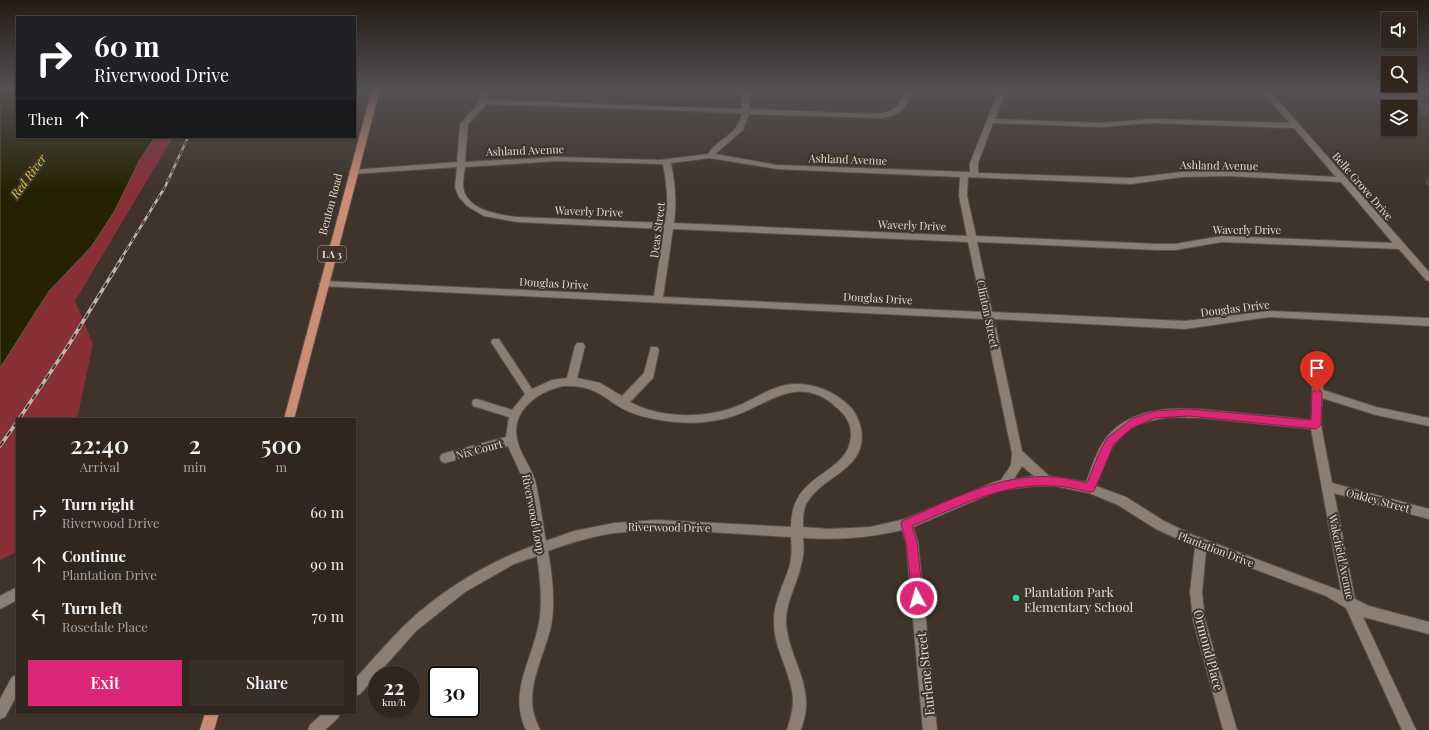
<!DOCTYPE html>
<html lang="en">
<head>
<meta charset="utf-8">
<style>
  :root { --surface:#30261f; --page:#382e28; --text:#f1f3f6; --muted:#a8a5a4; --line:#4b433d; --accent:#db2777 }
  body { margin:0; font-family:"Playfair Display",serif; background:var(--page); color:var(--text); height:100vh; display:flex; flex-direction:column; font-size:15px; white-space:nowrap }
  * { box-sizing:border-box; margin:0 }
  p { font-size:13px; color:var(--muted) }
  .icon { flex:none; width:22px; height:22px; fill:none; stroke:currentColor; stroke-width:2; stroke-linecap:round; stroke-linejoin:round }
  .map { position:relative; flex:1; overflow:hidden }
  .drawer { position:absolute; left:16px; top:418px; width:340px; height:296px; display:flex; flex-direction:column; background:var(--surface); border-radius:0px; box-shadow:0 1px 3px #0004,0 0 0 1px var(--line) }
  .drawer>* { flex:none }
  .hud { position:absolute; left:16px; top:16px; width:340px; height:122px; border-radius:0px; box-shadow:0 1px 3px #0004,0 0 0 1px var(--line); background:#202124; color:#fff; overflow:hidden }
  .controls { position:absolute; left:1381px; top:12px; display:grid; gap:8px }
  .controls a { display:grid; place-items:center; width:36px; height:36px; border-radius:0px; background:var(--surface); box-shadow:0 1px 3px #0004,0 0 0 1px var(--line); font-size:20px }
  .speed { position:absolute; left:368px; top:666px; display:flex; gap:8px; font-size:20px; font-weight:700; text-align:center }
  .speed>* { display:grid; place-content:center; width:52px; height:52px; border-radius:50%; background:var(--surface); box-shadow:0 1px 3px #0004,0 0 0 1px var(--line); line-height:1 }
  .speed small { font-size:10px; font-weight:400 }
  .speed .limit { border:2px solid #111; border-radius:6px; background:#fff; color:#111 }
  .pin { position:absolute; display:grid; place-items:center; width:34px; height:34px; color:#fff; margin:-41px -17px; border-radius:50% 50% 50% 0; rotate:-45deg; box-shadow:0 0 4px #0007 }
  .pin .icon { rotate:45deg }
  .me { position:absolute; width:44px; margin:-22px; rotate:354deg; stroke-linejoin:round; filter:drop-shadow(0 0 3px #0008) }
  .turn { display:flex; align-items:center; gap:14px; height:84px; padding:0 12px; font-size:18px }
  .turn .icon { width:52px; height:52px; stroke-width:2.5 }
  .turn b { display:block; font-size:28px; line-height:34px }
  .then { display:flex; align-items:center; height:38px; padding:0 12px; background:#0003; gap:8px; font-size:15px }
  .eta { display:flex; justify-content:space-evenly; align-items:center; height:68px; text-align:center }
  .eta b { font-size:24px; font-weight:600; line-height:28px }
  .cta { display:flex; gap:8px; margin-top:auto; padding:8px 12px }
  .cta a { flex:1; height:46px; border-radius:0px; background:var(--accent); color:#fff; font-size:16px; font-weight:600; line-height:46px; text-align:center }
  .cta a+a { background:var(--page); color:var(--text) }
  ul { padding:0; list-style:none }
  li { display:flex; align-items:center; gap:12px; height:52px; padding:0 12px }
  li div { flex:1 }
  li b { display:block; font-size:15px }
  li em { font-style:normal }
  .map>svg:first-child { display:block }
</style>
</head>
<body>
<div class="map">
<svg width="1429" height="730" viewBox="0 0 1429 730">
  <rect width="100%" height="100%" fill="#403329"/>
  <!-- green -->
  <path fill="#893037" d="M155,137H173L75,301L93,344L77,419H17V552L0,560V368L49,291L91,246L139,161Z"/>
  <!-- water -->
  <path fill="#252202" stroke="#5e5a41" d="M0,89H17V137H155L139,161L114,212L91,247L49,291L0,368Z"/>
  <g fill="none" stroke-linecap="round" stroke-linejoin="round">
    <defs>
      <g id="minor">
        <path d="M481,89H489L487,100L742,109V89H750V109L874,114C894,112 900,108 905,89H913C908,107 900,115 882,118L749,114L743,130L715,154L777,165L970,172V163L998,92L977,91L973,89H1007L995,119L1100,123L1152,119L1290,123L1260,89H1268L1429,272V281L1426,280L1399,249L1222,242L1175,250H1157L977,242L992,312L1185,321L1269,311L1429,318V326L1269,317L1185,329L994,319L1022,451L1049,476L1086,482C1092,467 1096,451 1106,438C1138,399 1194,409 1238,413C1262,415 1287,417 1311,420L1313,374L1314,371H1322L1323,374V390L1376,407L1429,418V426L1376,415L1322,398L1321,425L1332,483L1429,509V519L1334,493L1355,599L1369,606L1429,622V634L1363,617L1416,730H1402L1346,608L1326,596L1206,551L1202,592L1205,620L1237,730H1223L1193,620L1190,592L1195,547L1156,529L1118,505L1089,493L1055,486H1034L997,491L913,527L918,542L937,730H923L906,542L902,530C867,538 840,540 803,538C804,547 804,556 801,565C797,585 785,603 786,624C788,651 805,674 806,700C807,711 804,720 801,730H787C790,720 793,711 793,700C792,673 774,650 774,623C773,604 783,586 789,568C792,558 792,548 791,537C733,534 673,527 615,533C592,536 570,543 548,551C552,574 555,598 552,621C547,650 528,680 533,710C534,717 537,723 540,730H526C508,692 532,661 539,623C543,601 540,578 537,556L514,564L465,592L416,631L360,694L355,696V679C372,661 389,640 407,623C443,589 489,562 535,545L523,479L508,446L445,463L441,461L440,458L441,455L445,453L506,437L509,417L473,406L472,403L473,400L477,399L512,410L525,394L493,345L491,342L493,339H499L532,389L552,380L567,378L575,346L577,343H583L585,346L577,378L600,383L622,396L644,373L651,347H657L659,350L653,378L630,402C661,419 707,419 740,405C758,397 775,384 796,384C814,384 833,391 846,403C854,409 859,419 861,429C868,469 824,475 808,501C803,508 803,518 803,527L829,529L870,527L905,519L992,483L1001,480L1011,465L1012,453L984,319L321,286L319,284L321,282L324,281L654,296L664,229L517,222L484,216L467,206L459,197L455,187L457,167L353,174L349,172L353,170L457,162L460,124L478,104ZM486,104L742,113C738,136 719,137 708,154L660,160L556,157L465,162L468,124ZM993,123L1100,127L1152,123L1294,128L1336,177L1228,171L1181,172L1131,178L978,173V163ZM710,158L777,169L960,177L959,196L967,236L674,223C677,202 675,184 671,163ZM556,161L663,164C667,185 669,202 665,223L517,217C499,215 465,210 463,186C463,179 464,173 465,167ZM1228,176L1341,182L1393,243L1222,236L1175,244H1157L976,236L967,196L968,177L1131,184L1181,177ZM673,229L968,242L983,312L663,297ZM563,386C589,385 598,392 618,406C632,415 651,419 667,421C687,424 708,423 727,418C765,408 797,371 836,407C845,414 851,423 851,435C849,477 791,470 791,527L656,520L614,523L574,531L546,541C542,521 540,500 535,480C531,468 523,458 519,446C507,414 535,392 563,386ZM1170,417L1204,418L1311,429L1341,591L1193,535L1164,521L1126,497L1096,486C1112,441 1120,424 1170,417ZM1022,466L1034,476L1014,479Z"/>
        <path d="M17,587V600L0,609V596Z"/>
        <path d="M17,675V695L5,717L0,719V699L12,677Z"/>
        <path d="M323,713H340L338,718L325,730H308L310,725Z"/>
      </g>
      <g id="major">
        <path d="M372,89H380L294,419H284Z"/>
        <path d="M205,713H219L214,730H200Z"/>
      </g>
    </defs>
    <!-- minor casing -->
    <use href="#minor" stroke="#5b5149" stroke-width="2"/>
    <!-- major casing -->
    <use href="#major" stroke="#5b5149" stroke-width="2"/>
    <!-- minor -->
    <use href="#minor" fill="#8c7e72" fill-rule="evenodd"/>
    <!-- major -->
    <use href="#major" fill="#ca8d74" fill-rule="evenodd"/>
    <defs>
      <path id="rail-far1" d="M121,259L165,187L188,137"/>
      <g id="rail">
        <path d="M19,419L68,346L122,258"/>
        <path d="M0,446L17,422"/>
      </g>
    </defs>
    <!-- rail-far1 casing -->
    <use href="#rail-far1" stroke="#beb5ae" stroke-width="2.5"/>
    <!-- rail casing -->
    <use href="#rail" stroke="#beb5ae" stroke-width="3.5"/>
    <!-- rail-far1 -->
    <use href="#rail-far1" stroke="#403329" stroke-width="1.5" stroke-dasharray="5" stroke-linecap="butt"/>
    <!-- rail -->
    <use href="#rail" stroke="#403329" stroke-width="2" stroke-dasharray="6" stroke-linecap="butt"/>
  </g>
  <!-- wall -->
  <g fill="#544d41">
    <path d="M1411,103H1429V114L1412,115L1410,113V107H1408Z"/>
    <path d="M1429,177V187L1425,182Z"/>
  </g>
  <!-- building -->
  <path fill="#625a4c" stroke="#453f35" d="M1411,103H1429V108L1417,109Z"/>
  <!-- sky -->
  <linearGradient id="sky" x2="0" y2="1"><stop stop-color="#231c17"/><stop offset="0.47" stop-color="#535054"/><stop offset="1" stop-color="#535054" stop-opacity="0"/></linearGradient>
  <rect width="1429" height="191" fill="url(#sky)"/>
  <!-- route -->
  <path fill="#db2777" stroke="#8e194d" d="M1317,388L1322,392L1321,425L1316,429L1189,416L1155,418L1132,428L1114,444L1094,491L1090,492C1078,490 1066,486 1054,486C1003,482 958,507 912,526L917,542L923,598L921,602L917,604L913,602L906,542L901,524L902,521C951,500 999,473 1054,477C1065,477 1076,481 1087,483L1099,453L1107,438L1133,418L1155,411L1189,409L1311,420L1312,392Z"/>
  <!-- markers -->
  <circle fill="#31d4a9" stroke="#403329" stroke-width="1.5" cx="1016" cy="598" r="4"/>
  <g text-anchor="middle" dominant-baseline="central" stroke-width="4" stroke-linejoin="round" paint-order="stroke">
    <!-- shield labels -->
    <rect fill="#403329" stroke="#b2a9a1" stroke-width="1" x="318" y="246" width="28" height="16" rx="3"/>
    <g font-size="10" font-weight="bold" fill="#e3dbd5">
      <text x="332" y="254">LA 3</text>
    </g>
    <!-- street labels -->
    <g font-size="11" fill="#e3dbd5" stroke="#403329">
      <text transform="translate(525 150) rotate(-2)">Ashland Avenue</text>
      <text transform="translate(848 159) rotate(2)">Ashland Avenue</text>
      <text transform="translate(1219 165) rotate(1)">Ashland Avenue</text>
      <text transform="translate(1363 186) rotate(49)">Belle Grove Drive</text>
      <text transform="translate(330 204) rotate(-75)">Benton Road</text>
      <text transform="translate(589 211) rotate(2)">Waverly Drive</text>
      <text transform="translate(912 225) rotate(2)">Waverly Drive</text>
      <text x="1247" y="229">Waverly Drive</text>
      <text transform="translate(657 230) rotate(-83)">Deas Street</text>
      <text transform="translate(554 283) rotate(3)">Douglas Drive</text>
      <text transform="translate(878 298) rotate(3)">Douglas Drive</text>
      <text transform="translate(1235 308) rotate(-7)">Douglas Drive</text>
      <text transform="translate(988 314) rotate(78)">Clinton Street</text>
      <text transform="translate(479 449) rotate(-15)">Nix Court</text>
      <text transform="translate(1378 500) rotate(15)">Oakley Street</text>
      <text transform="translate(534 514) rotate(79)">Riverwood Loop</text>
      <text transform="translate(669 527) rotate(1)">Riverwood Drive</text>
      <text transform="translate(1216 549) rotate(21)">Plantation Drive</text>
      <text transform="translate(1342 557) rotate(78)">Wakefield Avenue</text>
    </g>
    <!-- water labels -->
    <g font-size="12" font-style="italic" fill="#d6cc42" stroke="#403329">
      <text transform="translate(28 176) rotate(-54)">Red River</text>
    </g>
    <!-- near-poi labels -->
    <g font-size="13" fill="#e3dbd5" stroke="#403329" text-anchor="start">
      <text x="1024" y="591">Plantation Park<tspan x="1024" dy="15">Elementary School</tspan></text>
    </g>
    <!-- near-street labels -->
    <g font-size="13" fill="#e3dbd5" stroke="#403329">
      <text transform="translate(1209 650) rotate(75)">Ormond Place</text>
      <text transform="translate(925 674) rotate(-96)">Eurlene Street</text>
    </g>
  </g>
</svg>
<div class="controls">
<a><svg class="icon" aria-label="sound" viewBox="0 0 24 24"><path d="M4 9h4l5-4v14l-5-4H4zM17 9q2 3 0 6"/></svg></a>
<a><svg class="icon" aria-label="search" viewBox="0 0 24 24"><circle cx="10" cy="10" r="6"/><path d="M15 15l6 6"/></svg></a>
<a><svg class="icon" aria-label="layers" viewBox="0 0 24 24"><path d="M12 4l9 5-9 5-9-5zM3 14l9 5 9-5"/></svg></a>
</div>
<div class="speed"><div>22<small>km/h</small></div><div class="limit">30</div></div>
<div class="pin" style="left:1317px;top:392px;background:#d93025"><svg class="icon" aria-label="arrive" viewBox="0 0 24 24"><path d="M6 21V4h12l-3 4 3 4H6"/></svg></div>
<svg class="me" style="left:917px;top:598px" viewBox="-20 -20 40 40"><circle r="17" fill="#db2777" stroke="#fff" stroke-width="3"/><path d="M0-11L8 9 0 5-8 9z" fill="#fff"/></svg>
<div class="hud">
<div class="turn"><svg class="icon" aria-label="right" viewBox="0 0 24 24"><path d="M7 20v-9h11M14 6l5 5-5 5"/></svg><div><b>60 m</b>Riverwood Drive</div></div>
<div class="then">Then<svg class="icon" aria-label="ahead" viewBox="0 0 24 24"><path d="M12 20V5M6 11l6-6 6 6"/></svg></div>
</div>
<section class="drawer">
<div class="eta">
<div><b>22:40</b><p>Arrival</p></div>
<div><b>2</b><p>min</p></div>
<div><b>500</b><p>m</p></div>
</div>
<ul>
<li><svg class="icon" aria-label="right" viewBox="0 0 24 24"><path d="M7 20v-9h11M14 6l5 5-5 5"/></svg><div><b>Turn right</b><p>Riverwood Drive</p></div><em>60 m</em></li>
<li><svg class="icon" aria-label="ahead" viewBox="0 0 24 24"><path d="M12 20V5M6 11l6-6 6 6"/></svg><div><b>Continue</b><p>Plantation Drive</p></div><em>90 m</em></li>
<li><svg class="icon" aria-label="left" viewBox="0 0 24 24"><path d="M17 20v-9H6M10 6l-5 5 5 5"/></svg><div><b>Turn left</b><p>Rosedale Place</p></div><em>70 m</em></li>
</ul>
<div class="cta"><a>Exit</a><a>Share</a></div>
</section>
</div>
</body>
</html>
